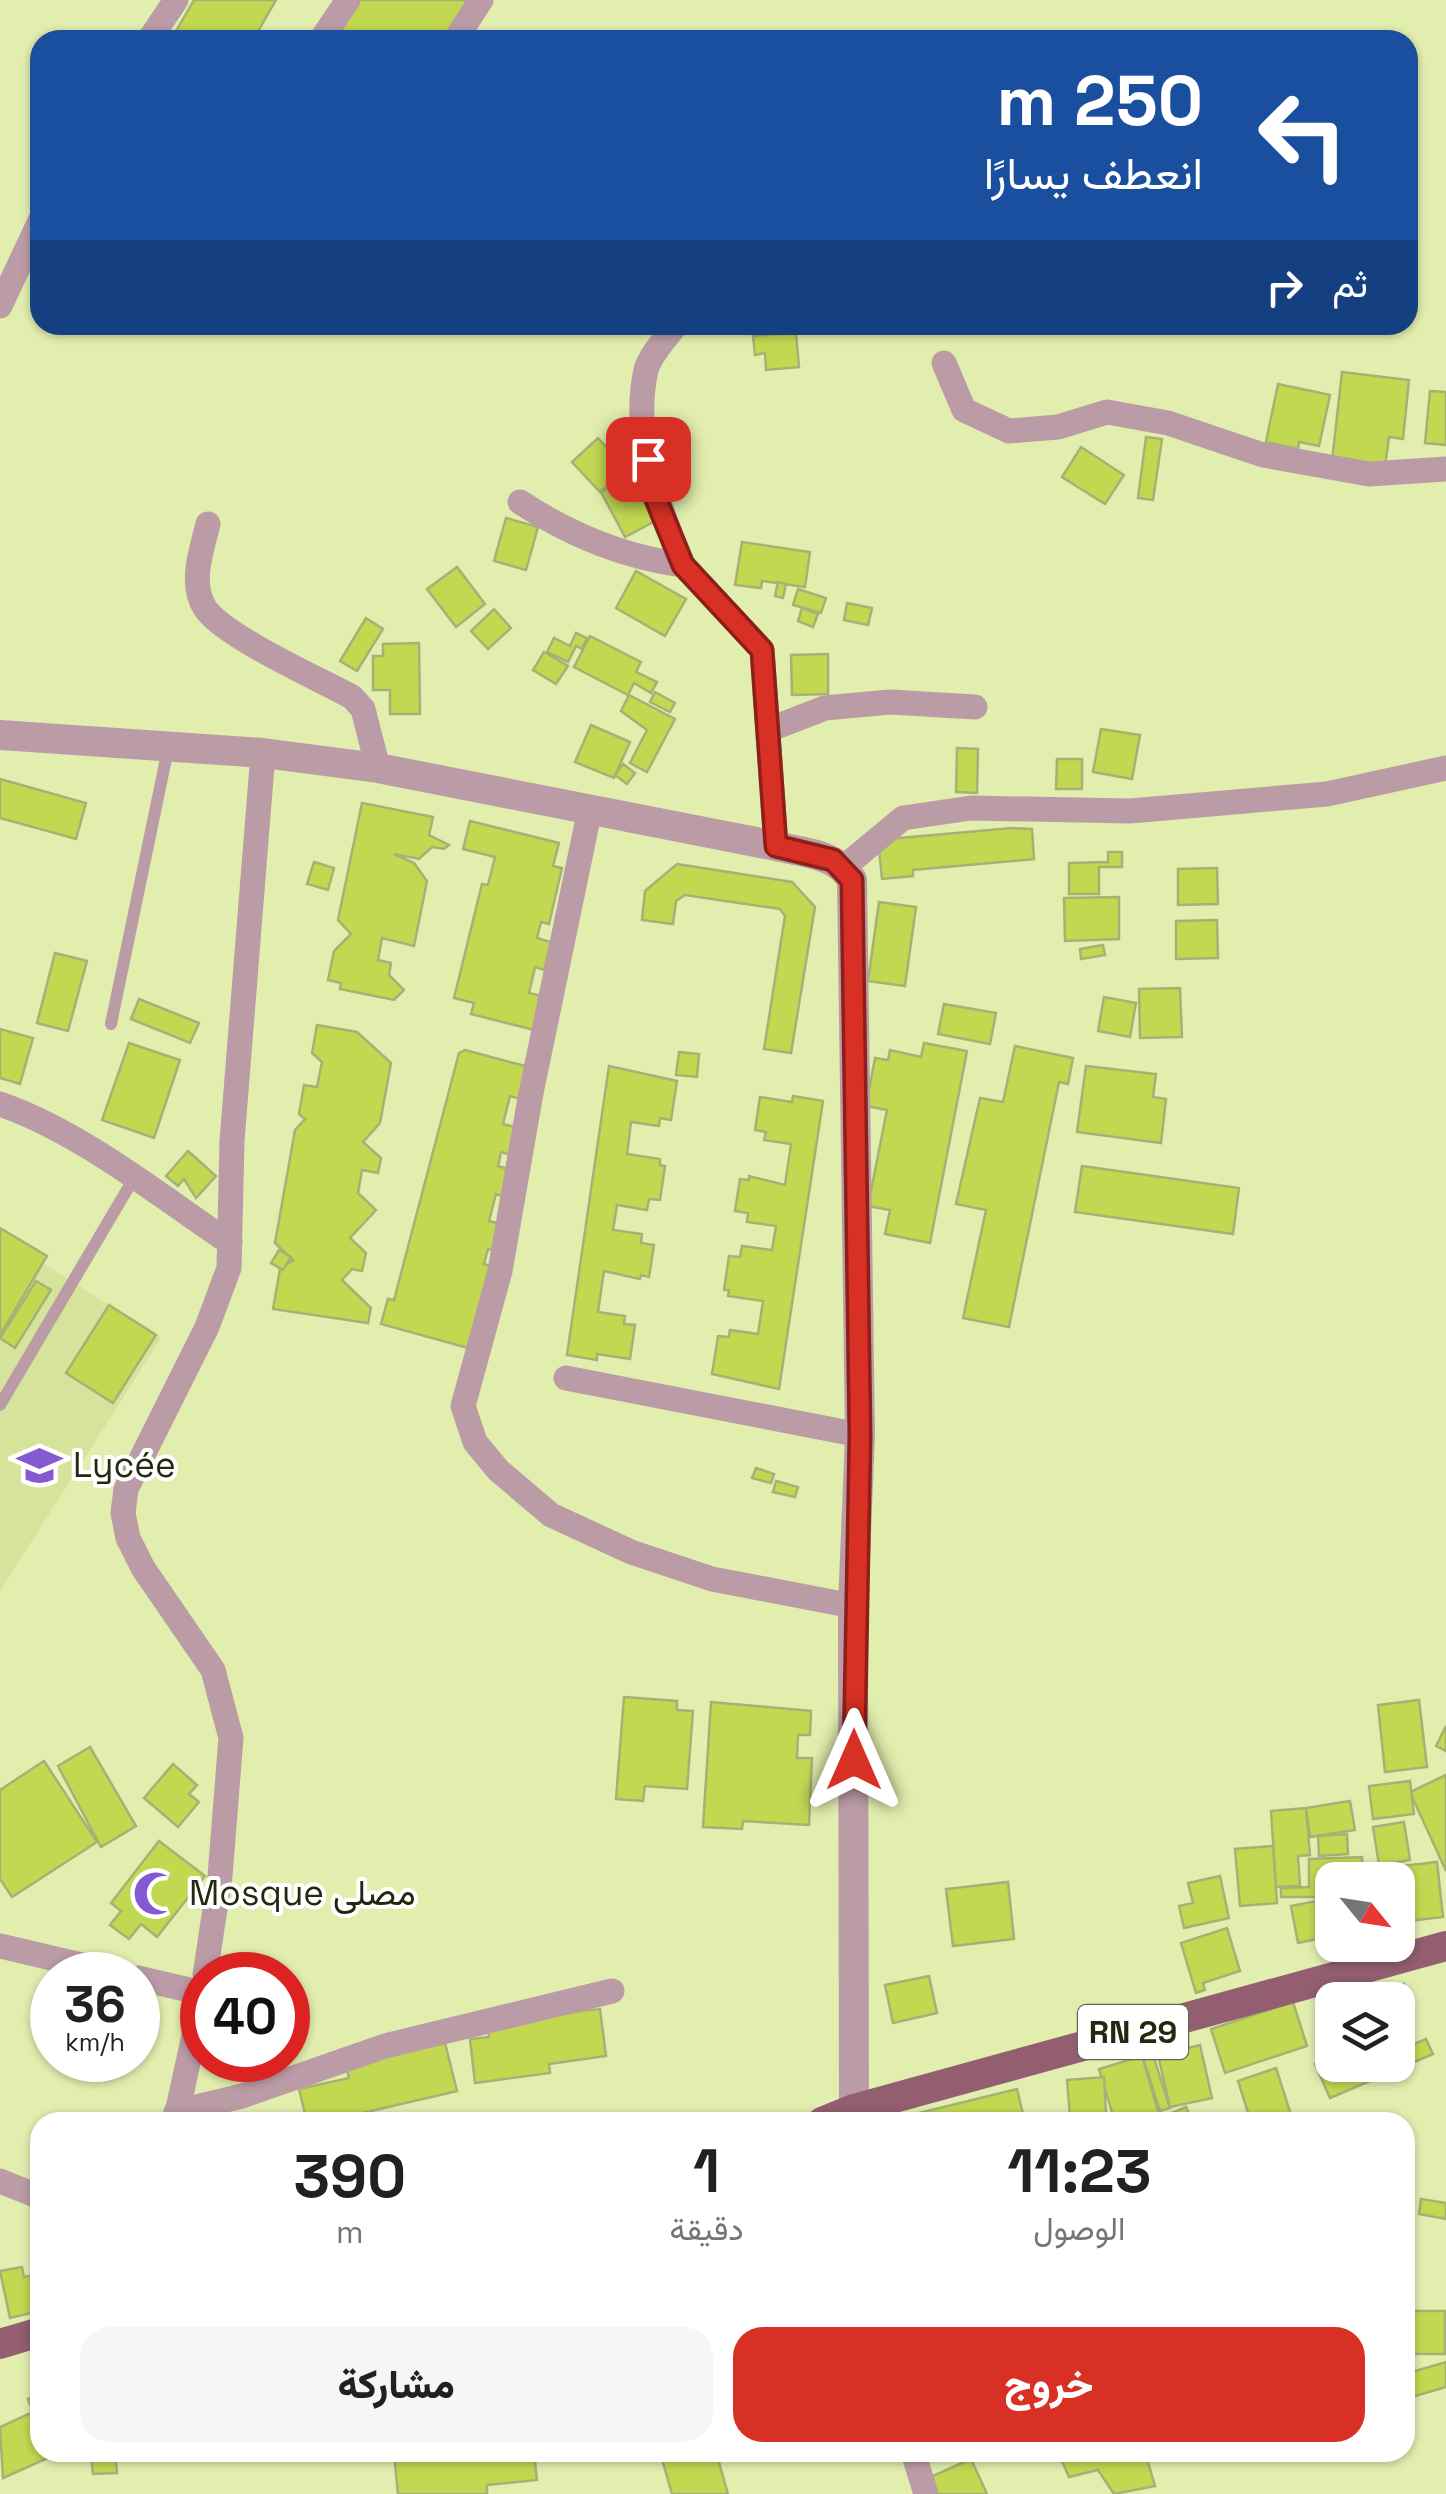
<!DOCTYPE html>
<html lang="ar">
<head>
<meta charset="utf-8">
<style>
  :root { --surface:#fff; --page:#f6f6f6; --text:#202124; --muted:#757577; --accent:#d93025 }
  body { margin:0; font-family:"Space Grotesk",Vazirmatn,sans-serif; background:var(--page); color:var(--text); direction:rtl; height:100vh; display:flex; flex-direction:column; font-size:38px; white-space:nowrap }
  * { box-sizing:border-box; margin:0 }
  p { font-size:32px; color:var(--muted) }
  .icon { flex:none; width:55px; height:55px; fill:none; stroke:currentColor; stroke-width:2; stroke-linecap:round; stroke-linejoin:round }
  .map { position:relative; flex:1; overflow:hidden; direction:ltr }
  .side { position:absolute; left:30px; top:2112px; width:1385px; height:350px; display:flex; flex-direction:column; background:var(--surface); border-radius:30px; box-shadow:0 2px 8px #0004; direction:rtl }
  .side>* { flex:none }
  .banner { position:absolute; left:30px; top:30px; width:1388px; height:305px; border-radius:30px; box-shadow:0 2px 8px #0004; direction:rtl; background:#1a4fa0; color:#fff; overflow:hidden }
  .needle { width:65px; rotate:120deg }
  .tools { position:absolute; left:1315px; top:1862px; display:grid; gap:20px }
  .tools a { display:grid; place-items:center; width:100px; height:100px; border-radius:20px; background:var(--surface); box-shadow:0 2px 8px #0004; font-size:50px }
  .speed { position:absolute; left:30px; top:1952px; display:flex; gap:20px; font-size:50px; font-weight:700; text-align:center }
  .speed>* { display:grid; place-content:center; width:130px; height:130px; border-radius:50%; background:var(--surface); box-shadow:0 2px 8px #0004; line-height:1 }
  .speed small { font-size:25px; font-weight:400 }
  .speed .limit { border:15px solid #d22; background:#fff; color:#111 }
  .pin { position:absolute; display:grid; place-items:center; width:85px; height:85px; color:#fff; margin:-42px; border-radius:20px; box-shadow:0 5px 15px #0006 }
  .me { position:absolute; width:110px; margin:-55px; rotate:0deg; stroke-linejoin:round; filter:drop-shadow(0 0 8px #0008) }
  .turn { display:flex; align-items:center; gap:35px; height:210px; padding:0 50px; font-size:45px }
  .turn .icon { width:130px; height:130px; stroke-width:2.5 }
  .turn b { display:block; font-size:70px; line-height:85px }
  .then { display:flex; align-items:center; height:95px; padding:0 50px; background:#0003; gap:20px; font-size:38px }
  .eta { display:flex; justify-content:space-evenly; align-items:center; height:170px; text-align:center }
  .eta b { font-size:60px; font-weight:800; line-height:70px }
  .button { display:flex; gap:20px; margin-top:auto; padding:20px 50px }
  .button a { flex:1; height:115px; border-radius:30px; background:var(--accent); color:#fff; font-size:40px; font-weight:800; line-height:115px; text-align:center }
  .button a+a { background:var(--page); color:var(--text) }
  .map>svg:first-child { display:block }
</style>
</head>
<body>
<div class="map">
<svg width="1446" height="2494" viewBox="0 0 1446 2494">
  <rect width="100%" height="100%" fill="#e1eeae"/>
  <!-- built -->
  <path fill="#d5e39b" d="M0,1236L161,1338L0,1591Z"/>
  <!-- building -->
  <g fill="#c3d851" stroke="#a6b274" stroke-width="2.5">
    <path d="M194,0H276L253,40H171Z"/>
    <path d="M357,0H468L443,40H333Z"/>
    <path d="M796,332L799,367L766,370L765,353L755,355L753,336Z"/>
    <path d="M1342,372L1409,380L1403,439L1389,437L1385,467L1332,461Z"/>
    <path d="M1278,384L1330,395L1319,446L1299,442L1298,449L1266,442Z"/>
    <path d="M1430,391L1446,392V445L1425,443Z"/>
    <path d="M1146,437L1162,439L1153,500L1138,498Z"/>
    <path d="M598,438L626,468L600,492L572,462Z"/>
    <path d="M1081,447L1124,475L1105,504L1062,477Z"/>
    <path d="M638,473L661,518L625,537L601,492Z"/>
    <path d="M506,518L538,527L526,570L494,561Z"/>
    <path d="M742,542L810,552L805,587L762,581L761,588L735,585Z"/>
    <path d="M457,567L485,604L456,627L427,589Z"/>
    <path d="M636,571L686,599L665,636L616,608Z"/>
    <path d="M778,582L786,584L783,598L775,596Z"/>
    <path d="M798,589L826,598L821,613L793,605Z"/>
    <path d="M847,603L872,608L868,625L844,620Z"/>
    <path d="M802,608L818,614L813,627L798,621Z"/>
    <path d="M494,609L511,628L488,649L471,631Z"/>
    <path d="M366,618L383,629L357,671L340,661Z"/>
    <path d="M576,633L587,638L582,649L576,646L568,662L547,652L554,638L570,646Z"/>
    <path d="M590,636L641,662L636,672L657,682L651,693L634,683L628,695L574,667Z"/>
    <path d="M419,643L420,714H390V690H373V656H383V644Z"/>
    <path d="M544,652L568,666L556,684L533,670Z"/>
    <path d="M828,654V694L792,695L791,655Z"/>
    <path d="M655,692L675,703L670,712L650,702Z"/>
    <path d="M629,695L675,719L647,772L630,763L647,730L621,711Z"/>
    <path d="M591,725L630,742L614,778L575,762Z"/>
    <path d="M1101,729L1140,735L1132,779L1093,772Z"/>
    <path d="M957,748L978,749L977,793L956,792Z"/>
    <path d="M1057,759H1082V789H1056Z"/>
    <path d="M623,764L635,773L627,784L615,775Z"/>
    <path d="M0,779L86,803L76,839L0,818Z"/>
    <path d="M362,803L433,817L429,835L449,845L444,849L432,847L419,859L394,854L414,863L427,881L414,946L382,938L378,960L391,963L389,975L404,990L394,1000L340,989L341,983L328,980L334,951L351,934L338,920Z"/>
    <path d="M470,821L559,843L553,866L562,868L549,924L541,922L537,938L551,942L544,970L535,967L529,993L542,996L534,1030L471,1014L474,1003L454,998L482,884L488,885L495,857L463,849Z"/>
    <path d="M1012,828L1032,829L1034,859L913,870V876L882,879L878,840Z"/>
    <path d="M1108,852H1122V867H1099V894H1069V863L1108,862Z"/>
    <path d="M314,862L334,868L328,890L307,884Z"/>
    <path d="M677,864L792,882L815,907L791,1053L764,1049L785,916L780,909L685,895L676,901L673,924L642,920L645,891Z"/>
    <path d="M1217,868L1218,904L1178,905V869Z"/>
    <path d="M1119,897V939L1065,941L1064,898Z"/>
    <path d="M879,902L916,907L905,986L868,981Z"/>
    <path d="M1217,920L1218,958L1176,959V921Z"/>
    <path d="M1103,945L1105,955L1081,959L1080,949Z"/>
    <path d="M55,953L87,961L68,1031L37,1023Z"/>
    <path d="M1180,988L1182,1037L1140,1038L1139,989Z"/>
    <path d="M1104,997L1136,1003L1130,1037L1098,1031Z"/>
    <path d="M139,999L199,1023L190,1043L131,1019Z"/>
    <path d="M944,1004L996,1013L990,1044L938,1034Z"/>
    <path d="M317,1025L357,1032L391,1063L380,1123L363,1142L381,1158L378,1173L362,1170L358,1193L376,1210L350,1238L366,1253L362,1271L352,1269L342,1280L371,1308L368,1323L273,1309L280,1269L293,1260L275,1243L295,1130L305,1119L299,1114L304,1085L317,1087L322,1062L312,1053Z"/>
    <path d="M0,1029L33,1038L20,1084L0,1078Z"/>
    <path d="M129,1043L180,1060L154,1138L102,1120Z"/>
    <path d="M924,1043L967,1051L930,1243L885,1234L890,1210L868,1206L887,1110L866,1106L875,1058L888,1060L890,1050L921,1057Z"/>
    <path d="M1015,1046L1073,1058L1068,1084L1059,1082L1009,1327L963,1318L986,1210L956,1204L980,1098L1003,1102Z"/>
    <path d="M465,1050L529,1067L520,1099L510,1096L503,1124L519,1128L511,1155L501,1152L498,1166L512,1170L505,1197L496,1194L489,1221L504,1225L497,1251L488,1249L484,1264L497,1268L468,1348L381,1324L388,1299L394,1300L459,1053Z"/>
    <path d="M679,1052L699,1054L697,1077L676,1075Z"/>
    <path d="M609,1066L677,1081L671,1120L660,1118L659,1126L631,1122L627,1154L660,1159V1165L665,1166L660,1200L649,1199L647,1210L617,1205L613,1230L642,1234L641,1243L654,1245L649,1277L641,1275L640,1279L604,1271L598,1312L625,1316L624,1324L635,1325L630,1359L597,1354V1360L567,1355Z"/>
    <path d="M1086,1066L1156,1074L1153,1097L1166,1099L1161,1143L1077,1132Z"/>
    <path d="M793,1096L823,1101L779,1389L712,1374L718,1336L729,1337L730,1330L758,1334L763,1301L728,1296L729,1290H724L729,1256L740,1257L742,1246L772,1250L776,1226L747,1222L748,1213L735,1211L740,1179L749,1180V1176L785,1185L791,1144L764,1140L766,1132L755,1130L760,1097L792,1102Z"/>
    <path d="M188,1151L216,1176L196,1198L184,1179L178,1186L166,1176Z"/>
    <path d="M1082,1166L1239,1188L1233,1234L1075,1212Z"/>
    <path d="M0,1228L47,1256L0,1335Z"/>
    <path d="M279,1250L291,1257L283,1270L271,1263Z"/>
    <path d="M36,1281L51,1290L15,1348L0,1338Z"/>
    <path d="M109,1305L156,1335L113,1403L66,1373Z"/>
    <path d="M756,1468L774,1474L771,1483L752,1478Z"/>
    <path d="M776,1481L798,1487L795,1497L773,1492Z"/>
    <path d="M624,1697L677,1701V1710L693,1711L687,1789L645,1786L643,1801L616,1799Z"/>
    <path d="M1419,1700L1427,1767L1385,1772L1378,1705Z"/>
    <path d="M711,1702L811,1711L810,1735H798L797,1758H812L809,1825L743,1821L742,1829L703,1827Z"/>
    <path d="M1446,1726V1751L1436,1746Z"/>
    <path d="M90,1747L136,1826L101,1847L58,1766Z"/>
    <path d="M44,1761L97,1842L12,1897L0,1879V1790Z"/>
    <path d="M173,1764L197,1785L189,1794L199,1802L178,1827L144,1798Z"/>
    <path d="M1446,1775V1871L1410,1792Z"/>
    <path d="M1410,1781L1414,1814L1373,1819L1369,1786Z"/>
    <path d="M1350,1801L1355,1830L1310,1837L1306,1808Z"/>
    <path d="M1306,1808L1310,1855L1298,1856L1300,1886L1276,1887L1271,1811Z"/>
    <path d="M1404,1822L1410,1860L1379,1865L1373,1827Z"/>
    <path d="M1347,1834L1348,1854L1319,1856L1318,1836Z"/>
    <path d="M159,1841L205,1876L157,1937L141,1924L129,1939L110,1925L121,1911L111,1903Z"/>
    <path d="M1273,1846L1277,1903L1240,1906L1235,1849Z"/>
    <path d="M1362,1857L1363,1880H1332V1897H1281V1888L1309,1887V1859Z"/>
    <path d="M1437,1862L1443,1917L1399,1922L1393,1867Z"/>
    <path d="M1220,1876L1229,1918L1184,1928L1179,1906L1193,1903L1188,1883Z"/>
    <path d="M1008,1882L1014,1939L953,1946L946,1889Z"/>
    <path d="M1332,1898V1936L1298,1943L1291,1906Z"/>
    <path d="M1227,1928L1240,1971L1203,1983L1205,1990L1196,1993L1181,1943Z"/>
    <path d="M929,1976L937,2013L893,2023L885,1985Z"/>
    <path d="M1404,1984L1409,2005L1398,2008V2000H1365L1363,1994Z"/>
    <path d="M1293,2002L1307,2046L1225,2073L1211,2029Z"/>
    <path d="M600,2009L606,2056L549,2064L550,2073L475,2083L470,2039L489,2037L487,2021Z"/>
    <path d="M444,2039L457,2091L324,2122H307L299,2089L349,2078L345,2062Z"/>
    <path d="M1426,2039L1433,2054L1330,2098L1315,2064L1332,2056V2065H1398V2051Z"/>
    <path d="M1200,2045L1212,2098L1170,2107L1158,2055Z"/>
    <path d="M1153,2055L1170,2108L1160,2111L1143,2058Z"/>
    <path d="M1142,2056L1161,2122H1115L1099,2069Z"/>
    <path d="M1276,2068L1291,2115L1275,2122H1251L1238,2081Z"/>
    <path d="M1104,2077L1106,2114L1070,2116L1067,2080Z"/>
    <path d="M1017,2089L1024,2118L1006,2122H908L907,2116Z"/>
    <path d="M1186,2107L1192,2122H1170L1167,2115Z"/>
    <path d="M1230,2114L1233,2122H1212L1211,2120Z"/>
    <path d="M297,2115V2122H227Z"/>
    <path d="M1421,2199L1446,2203V2219L1419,2214Z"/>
    <path d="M22,2267L24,2277L40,2274V2311L10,2318L0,2271Z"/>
    <rect x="1405" y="2311" width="40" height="43"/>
    <path d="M1446,2362V2387L1405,2399V2374Z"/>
    <path d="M40,2393V2452H61L3,2478L0,2427L33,2412L28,2399Z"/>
    <path d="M115,2452L117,2473L93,2474L91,2454Z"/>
    <path d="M534,2452L537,2480L487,2485V2494H398L394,2453Z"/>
    <path d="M660,2452H716L728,2494H672Z"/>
    <path d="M1058,2452H1145L1155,2486L1114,2494L1098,2470L1069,2477Z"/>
    <path d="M971,2459L987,2494H932L926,2479Z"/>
  </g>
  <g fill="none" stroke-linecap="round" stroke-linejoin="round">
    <!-- service -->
    <g stroke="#bb9ca6" stroke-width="12">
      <path d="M111,1024L168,749"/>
      <path d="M0,1405L134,1178"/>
    </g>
    <!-- minor -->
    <g stroke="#bb9ca6" stroke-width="25">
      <path d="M149,40L176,0"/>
      <path d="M321,40L348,0"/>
      <path d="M455,40L481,0"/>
      <path d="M0,306L40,221"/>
      <path d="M944,363L964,410L1009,431L1058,427L1107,412L1168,423L1263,455L1369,474L1446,469"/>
      <path d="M520,502C570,535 624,557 683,565C658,505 631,437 646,370C650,355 666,338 676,325"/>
      <path d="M208,524C202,549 189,583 205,608C223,636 319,679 352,697L363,709L378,768"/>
      <path d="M683,565L762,650L776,846"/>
      <path d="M768,730L825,708L890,702L975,707"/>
      <path d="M590,809L531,1093L500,1271L463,1406L475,1442L498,1470L551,1515L631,1552L712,1579L853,1606"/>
      <path d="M844,867L903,818L971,808L1130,811L1327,794L1446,768"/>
      <path d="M0,1104C79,1131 160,1196 230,1243"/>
      <path d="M566,1378L860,1435"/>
      <path d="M0,1946L124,1975"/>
      <path d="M205,1975L220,1876L231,1738L213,1670L143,1568L128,1538L123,1513L126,1489L207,1327L229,1268L232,1141L263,753"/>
      <path d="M138,1978L202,1993"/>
      <path d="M176,2112L242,2096L385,2046L612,1991"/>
      <path d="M175,2122L202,1999"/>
      <path d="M0,2181L40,2197"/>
      <path d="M913,2452L926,2494"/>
    </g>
    <!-- tertiary -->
    <path stroke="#bb9ca6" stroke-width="30" d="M0,735L263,753L378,768L776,846C804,853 836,853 852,880L860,1435L853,1606L854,2109"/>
    <!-- primary -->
    <g stroke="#925e70" stroke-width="30">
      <path d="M822,2122L854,2109L1446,1946"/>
      <path d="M0,2344L40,2332"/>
    </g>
  </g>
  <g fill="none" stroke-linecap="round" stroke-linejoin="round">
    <defs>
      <path id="route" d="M648,459L651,487L683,565L762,650L776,846L833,860L852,880L860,1436L854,1760"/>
    </defs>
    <!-- route casing -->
    <use href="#route" stroke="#8d1f18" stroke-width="25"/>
    <!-- route -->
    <use href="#route" stroke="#d93025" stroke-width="18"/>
  </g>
  <!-- icons -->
  <defs>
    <symbol id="school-bare" viewBox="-9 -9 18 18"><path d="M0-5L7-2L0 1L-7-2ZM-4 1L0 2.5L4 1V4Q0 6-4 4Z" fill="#8559d2" stroke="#fff" stroke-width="2.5" paint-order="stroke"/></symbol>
    <symbol id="mosque-bare" viewBox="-9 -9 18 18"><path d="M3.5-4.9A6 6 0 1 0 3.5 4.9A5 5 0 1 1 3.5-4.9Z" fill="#8559d2" stroke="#fff" stroke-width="2.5" paint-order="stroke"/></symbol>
  </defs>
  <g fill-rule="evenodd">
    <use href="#school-bare" x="8" y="1434" width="63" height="63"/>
    <use href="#mosque-bare" x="124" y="1862" width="63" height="63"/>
  </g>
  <g text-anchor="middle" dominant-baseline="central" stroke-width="8" stroke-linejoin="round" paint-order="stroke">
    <!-- shield labels -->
    <rect fill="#fff" stroke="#666857" stroke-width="2.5" x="1078" y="2005" width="110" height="54" rx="8"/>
    <g font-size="32" font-weight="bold" fill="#24280f">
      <text x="1133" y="2032">RN 29</text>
    </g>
    <!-- poi labels -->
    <g font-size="35" fill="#24280f" stroke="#fff" text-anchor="start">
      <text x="73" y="1465">Lycée</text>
      <text x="189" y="1893">Mosque مصلى</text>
    </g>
  </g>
</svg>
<div class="tools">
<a><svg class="needle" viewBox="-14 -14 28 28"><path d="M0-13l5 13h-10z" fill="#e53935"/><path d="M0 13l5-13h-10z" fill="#757577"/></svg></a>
<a><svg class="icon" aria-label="layers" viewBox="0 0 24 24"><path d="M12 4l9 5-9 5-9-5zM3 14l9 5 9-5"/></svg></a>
</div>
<div class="speed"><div>36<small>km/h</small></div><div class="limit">40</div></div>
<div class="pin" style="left:648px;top:459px;background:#d93025"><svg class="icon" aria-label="arrive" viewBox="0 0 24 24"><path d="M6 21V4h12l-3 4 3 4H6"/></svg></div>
<svg class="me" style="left:854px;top:1760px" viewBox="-20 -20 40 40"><path d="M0-17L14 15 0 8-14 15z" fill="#d93025" stroke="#fff" stroke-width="4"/></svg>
<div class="banner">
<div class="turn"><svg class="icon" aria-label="left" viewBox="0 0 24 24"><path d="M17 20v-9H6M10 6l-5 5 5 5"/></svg><div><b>250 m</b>انعطف يسارًا</div></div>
<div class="then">ثم<svg class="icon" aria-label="right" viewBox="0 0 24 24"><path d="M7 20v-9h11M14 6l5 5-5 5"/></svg></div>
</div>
<section class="side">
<div class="eta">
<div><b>11:23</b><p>الوصول</p></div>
<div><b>1</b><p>دقيقة</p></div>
<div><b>390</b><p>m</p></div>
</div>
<div class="button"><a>خروج</a><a>مشاركة</a></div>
</section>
</div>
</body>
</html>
